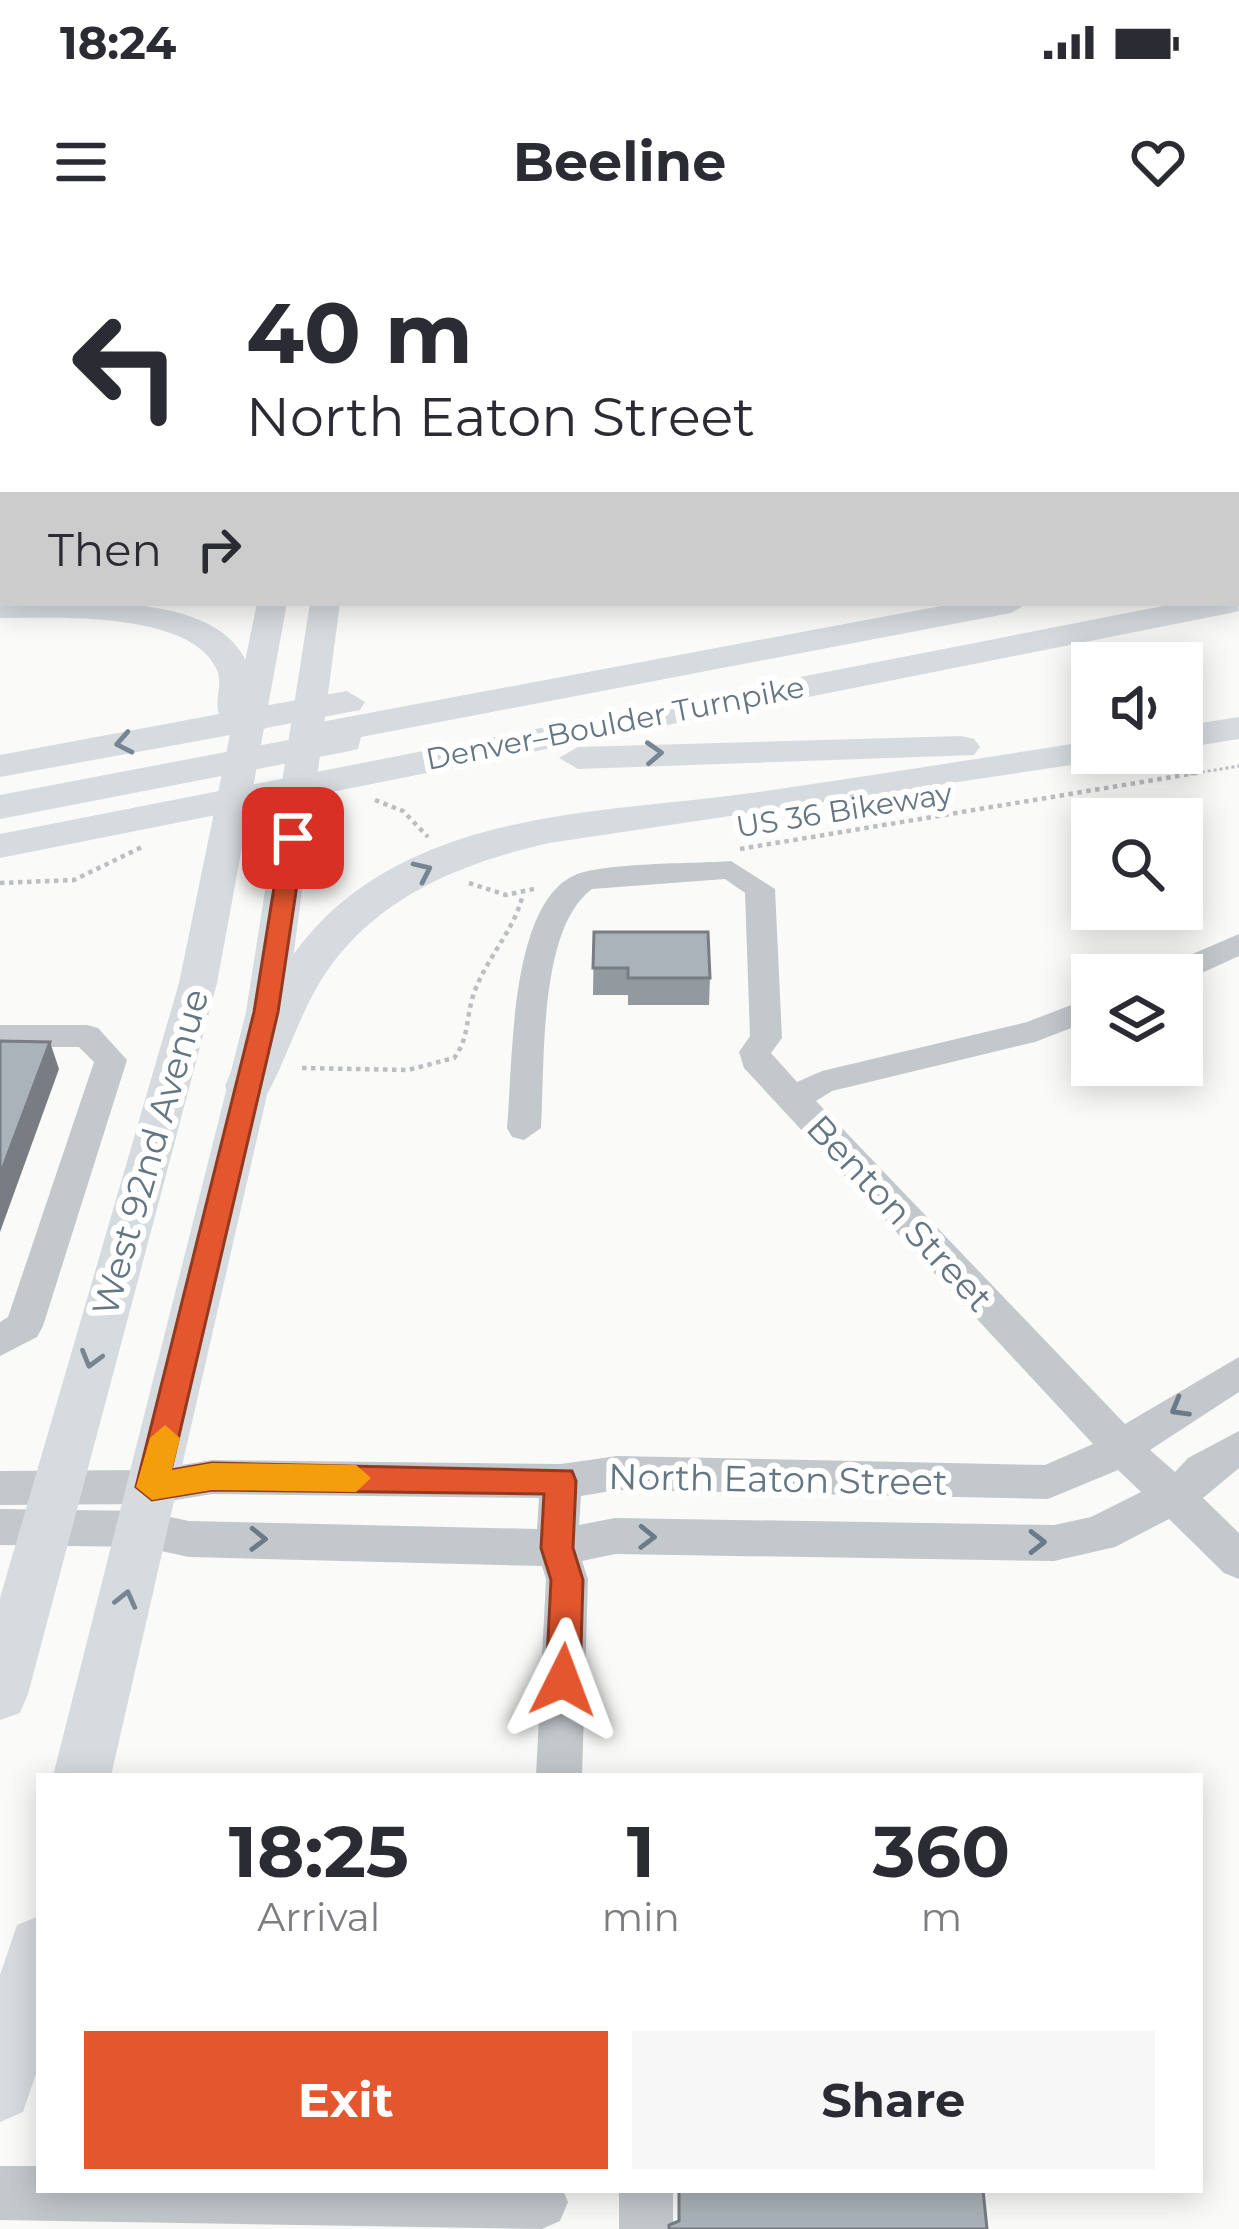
<!DOCTYPE html>
<html lang="en">
<head>
<meta charset="utf-8">
<style>
  :root { --surface:#fff; --page:#f7f7f7; --text:#2b2b33; --muted:#7c7c81; --accent:#e4572e }
  body { margin:0; font-family:Montserrat,sans-serif; background:var(--page); color:var(--text); height:100vh; display:flex; flex-direction:column; font-size:45px; white-space:nowrap }
  * { box-sizing:border-box; margin:0 }
  p { font-size:39px; color:var(--muted) }
  .icon { flex:none; width:66px; height:66px; fill:none; stroke:currentColor; stroke-width:2; stroke-linecap:round; stroke-linejoin:round }
  .map { position:relative; flex:1; overflow:hidden }
  .sheet { position:absolute; left:36px; top:1533px; width:1167px; height:420px; display:flex; flex-direction:column; background:var(--surface); border-radius:0px; box-shadow:0 6px 30px #0003 }
  .sheet>* { flex:none }
  .top-card { position:absolute; left:0px; top:0px; width:1239px; height:366px; box-shadow:0 6px 30px #0003; background:#fff; color:var(--text); overflow:hidden }
  .fabs { position:absolute; left:1071px; top:402px; display:grid; gap:24px }
  .fabs a { display:grid; place-items:center; width:132px; height:132px; border-radius:0px; background:var(--surface); box-shadow:0 6px 30px #0003; font-size:60px }
  .pin { position:absolute; display:grid; place-items:center; width:102px; height:102px; color:#fff; margin:-51px; border-radius:24px; box-shadow:0 6px 18px #0006 }
  .me { position:absolute; width:132px; margin:-66px; rotate:3deg; stroke-linejoin:round; filter:drop-shadow(0 0 9px #0008) }
  .turn { display:flex; align-items:center; gap:42px; height:252px; padding:0 48px; font-size:54px }
  .turn .icon { width:156px; height:156px; stroke-width:2.5 }
  .turn b { display:block; font-size:84px; line-height:102px }
  .then { display:flex; align-items:center; height:114px; padding:0 48px; background:#0003; gap:24px; font-size:45px }
  .eta { display:flex; justify-content:space-evenly; align-items:center; height:204px; text-align:center }
  .eta b { font-size:72px; font-weight:700; line-height:84px }
  .action { display:flex; gap:24px; margin-top:auto; padding:24px 48px }
  .action a { flex:1; height:138px; border-radius:0px; background:var(--accent); color:#fff; font-size:48px; font-weight:700; line-height:138px; text-align:center }
  .action a+a { background:var(--page); color:var(--text) }
  .status { display:flex; justify-content:space-between; align-items:center; height:84px; padding:0 60px; background:var(--surface); direction:ltr }
  .status svg { height:33px; fill:currentColor }
  header { display:flex; justify-content:space-between; align-items:center; height:156px; padding:0 48px; background:var(--surface); font-size:54px; font-weight:700 }
  .map>svg:first-child { display:block }
</style>
</head>
<body>
<div class="status"><b>18:24</b><svg viewBox="0 0 49 12"><path d="M0 12V9h3v3zM5 12V6h3v6zM10 12V3h3v9zM15 12V0h3v12zM26 1h20v11H26zM47 4h2v5h-2z"/></svg></div>
<header><svg class="icon" aria-label="menu" viewBox="0 0 24 24"><path d="M4 6h16M4 12h16M4 18h16"/></svg>Beeline<svg class="icon" aria-label="heart" viewBox="0 0 24 24"><path d="M12 20l-8-8c-3-5 5-10 8-4 3-6 11-1 8 4z"/></svg></header>
<div class="map">
<svg width="1239" height="1989" viewBox="0 0 1239 1989">
  <rect width="100%" height="100%" fill="#fafaf8"/>
  <g fill="none" stroke-linecap="round" stroke-linejoin="round">
    <!-- path-far1 -->
    <g stroke="#bbbfc2" stroke-width="3" stroke-dasharray="3 3" stroke-linecap="butt">
      <path d="M1236,39L1239,44"/>
      <path d="M1184,535L1239,526"/>
    </g>
    <!-- path -->
    <g stroke="#bbbfc2" stroke-width="4.5" stroke-dasharray="4.5 4.5" stroke-linecap="butt">
      <path d="M375,560L403,571L428,597"/>
      <path d="M740,609L1202,532"/>
      <path d="M0,643L74,640L142,607"/>
      <path d="M469,643L506,655L538,648"/>
      <path d="M302,828L408,830L454,818C469,799 466,778 473,756C485,719 514,692 523,654"/>
    </g>
    <!-- minor -->
    <g fill="#c3c8cc" fill-rule="evenodd">
      <path d="M531,0H554L557,3H534Z"/>
      <path d="M765,0H789L792,3H768Z"/>
      <path d="M938,0H968L971,3H941Z"/>
      <path d="M974,0H1019L1022,3H977Z"/>
      <rect x="1236" y="9" width="3" height="10"/>
      <rect x="0" y="23" width="3" height="10"/>
      <rect x="0" y="68" width="3" height="12"/>
      <path d="M1236,69L1239,70V83L1236,82Z"/>
      <rect x="1236" y="139" width="3" height="12"/>
      <rect x="0" y="167" width="3" height="12"/>
      <path d="M731,621L775,649L782,798L771,813L797,842L822,831L1027,782L1092,757V780L1035,802L832,851L816,861L1125,1184L1239,1117V1152L1150,1210L1175,1232L1188,1218L1239,1191V1228L1203,1258L1239,1293V1339L1224,1333L1169,1279L1115,1307L1054,1321L615,1314L582,1321L588,1339L582,1536H536L546,1339L542,1326L189,1317L142,1307L0,1305V1269L142,1271L189,1281L537,1289L539,1258L212,1254L152,1264L0,1265V1231L152,1230L212,1220L561,1224L617,1216L1045,1225L1093,1204L744,828L739,812L750,796L745,653L725,639L592,649C538,688 545,825 541,888L524,900L512,897L507,888C513,824 509,667 573,636C600,622 696,624 731,621ZM1118,1230L1141,1252L1091,1277L1054,1285L615,1278L579,1285L581,1256L617,1250L1048,1259Z"/>
      <path d="M1239,694V716L1182,742V735H1155L1160,728Z"/>
      <path d="M0,785H87L98,788L127,820L43,1086L37,1097L0,1116V1082L8,1077L94,822L79,807H0Z"/>
      <path d="M0,1926H39V1950H563L568,1962L560,1981L542,1989L0,1980Z"/>
      <rect x="619" y="1950" width="54" height="39"/>
    </g>
    <!-- major -->
    <g fill="#d6dbdf" fill-rule="evenodd">
      <path d="M370,0H392L369,3Z"/>
      <path d="M407,0H429L406,3Z"/>
      <rect x="0" y="144" width="3" height="14"/>
      <rect x="1236" y="255" width="3" height="17"/>
      <path d="M257,363H287L217,743L28,1454L20,1473L0,1480V1358L179,743Z"/>
      <path d="M310,363H340L286,772L111,1536H53L246,772Z"/>
      <path d="M39,1676V1825L23,1872L0,1882V1735L17,1685Z"/>
    </g>
    <!-- highway -->
    <g fill="#d6dbdf" fill-rule="evenodd">
      <path d="M1239,215V234L1236,235V216Z"/>
      <rect x="1236" y="310" width="3" height="20"/>
      <path d="M1236,354L1239,371L1230,373L0,618V594L1178,363H1236Z"/>
      <path d="M0,358L3,363C84,363 265,344 253,468L347,451L365,462L360,470L266,488L249,497L236,494L0,537V515L219,474C214,460 223,445 217,430C191,370 54,378 0,378Z"/>
      <path d="M957,363H1028L1011,373L361,497L358,509L345,512L0,579V555L294,499L297,487L310,484Z"/>
      <path d="M1239,477V499L1182,508V486Z"/>
      <path d="M961,496L974,499L980,507L974,515L578,529L559,518L578,507Z"/>
      <path d="M1092,501V513H1110L1105,520L549,603C456,624 365,662 316,749C296,784 285,823 265,858L248,862L231,858L225,846C253,780 284,710 341,663C455,568 620,572 758,552C870,536 981,518 1092,501Z"/>
    </g>
  </g>
  <!-- wall -->
  <g fill="#929a9f">
    <path d="M567,0H766L765,3H574Z"/>
    <rect x="0" y="243" width="3" height="110"/>
    <path d="M594,692L710,738L709,765H628V755H593Z"/>
  </g>
  <!-- shaded-wall -->
  <path fill="#777d82" d="M50,802L59,829L0,992V935Z"/>
  <!-- building -->
  <g fill="#aab3b9" stroke="#777d82" stroke-width="3">
    <path d="M0,0H295L294,2L3,3V7H0Z"/>
    <path d="M587,0H763L755,3H594Z"/>
    <rect x="0" y="243" width="3" height="79"/>
    <path d="M594,692H708L710,738H628V728H593Z"/>
    <path d="M0,801L50,802L0,935Z"/>
    <path d="M679,1950H983L987,1989H669V1985L679,1981Z"/>
  </g>
  <!-- one-way arrows -->
  <defs><path id="oneway-chevron" d="M-2-3.5L2.5 0L-2 3.5" fill="none" stroke-width="1.6" stroke-linecap="round" stroke-linejoin="round" transform="scale(3)"/></defs>
  <g stroke="#768591">
    <use href="#oneway-chevron" transform="translate(124 503) rotate(169)"/>
    <use href="#oneway-chevron" transform="translate(654 513) rotate(-3)"/>
    <use href="#oneway-chevron" transform="translate(423 631) rotate(-25)"/>
    <use href="#oneway-chevron" transform="translate(91 1119) rotate(106)"/>
    <use href="#oneway-chevron" transform="translate(126 1359) rotate(-76)"/>
  </g>
  <g stroke="#6a7a87">
    <use href="#oneway-chevron" transform="translate(1179 1168) rotate(150)"/>
    <use href="#oneway-chevron" transform="translate(647 1297) rotate(1)"/>
    <use href="#oneway-chevron" transform="translate(258 1299) rotate(1)"/>
    <use href="#oneway-chevron" transform="translate(1037 1302)"/>
  </g>
  <!-- route -->
  <path fill="#e4572e" stroke="#94391e" stroke-width="3" d="M293,591L304,598L278,772L171,1230L212,1223L572,1231L576,1241L573,1308L583,1340L580,1440L575,1451L563,1456L551,1451L546,1440L551,1340L541,1308L544,1254L212,1250L152,1260L136,1247L254,772L282,598Z"/>
  <!-- slow -->
  <path fill="#f59e0b" d="M165,1185L180,1198L172,1230L212,1223L356,1225L371,1238L356,1252L212,1250L152,1260L136,1247L150,1198Z"/>
  <g text-anchor="middle" dominant-baseline="central" stroke-width="12" stroke-linejoin="round" paint-order="stroke">
    <!-- far-street labels -->
    <g font-size="30" fill="#657683" stroke="#fff">
      <text transform="translate(615 483) rotate(-11)">Denver–Boulder Turnpike</text>
      <text transform="translate(844 570) rotate(-9)">US 36 Bikeway</text>
    </g>
    <!-- street labels -->
    <g font-size="36" fill="#657683" stroke="#fff">
      <text transform="translate(150 912) rotate(-74)">West 92nd Avenue</text>
      <text transform="translate(900 973) rotate(47)">Benton Street</text>
      <text transform="translate(778 1239) rotate(1)">North Eaton Street</text>
    </g>
  </g>
</svg>
<div class="fabs">
<a><svg class="icon" aria-label="sound" viewBox="0 0 24 24"><path d="M4 9h4l5-4v14l-5-4H4zM17 9q2 3 0 6"/></svg></a>
<a><svg class="icon" aria-label="search" viewBox="0 0 24 24"><circle cx="10" cy="10" r="6"/><path d="M15 15l6 6"/></svg></a>
<a><svg class="icon" aria-label="layers" viewBox="0 0 24 24"><path d="M12 4l9 5-9 5-9-5zM3 14l9 5 9-5"/></svg></a>
</div>
<div class="pin" style="left:293px;top:598px;background:#d93025"><svg class="icon" aria-label="arrive" viewBox="0 0 24 24"><path d="M6 21V4h12l-3 4 3 4H6"/></svg></div>
<svg class="me" style="left:563px;top:1440px" viewBox="-20 -20 40 40"><path d="M0-17L14 15 0 8-14 15z" fill="#e4572e" stroke="#fff" stroke-width="4"/></svg>
<div class="top-card">
<div class="turn"><svg class="icon" aria-label="left" viewBox="0 0 24 24"><path d="M17 20v-9H6M10 6l-5 5 5 5"/></svg><div><b>40 m</b>North Eaton Street</div></div>
<div class="then">Then<svg class="icon" aria-label="right" viewBox="0 0 24 24"><path d="M7 20v-9h11M14 6l5 5-5 5"/></svg></div>
</div>
<section class="sheet">
<div class="eta">
<div><b>18:25</b><p>Arrival</p></div>
<div><b>1</b><p>min</p></div>
<div><b>360</b><p>m</p></div>
</div>
<div class="action"><a>Exit</a><a>Share</a></div>
</section>
</div>
</body>
</html>
